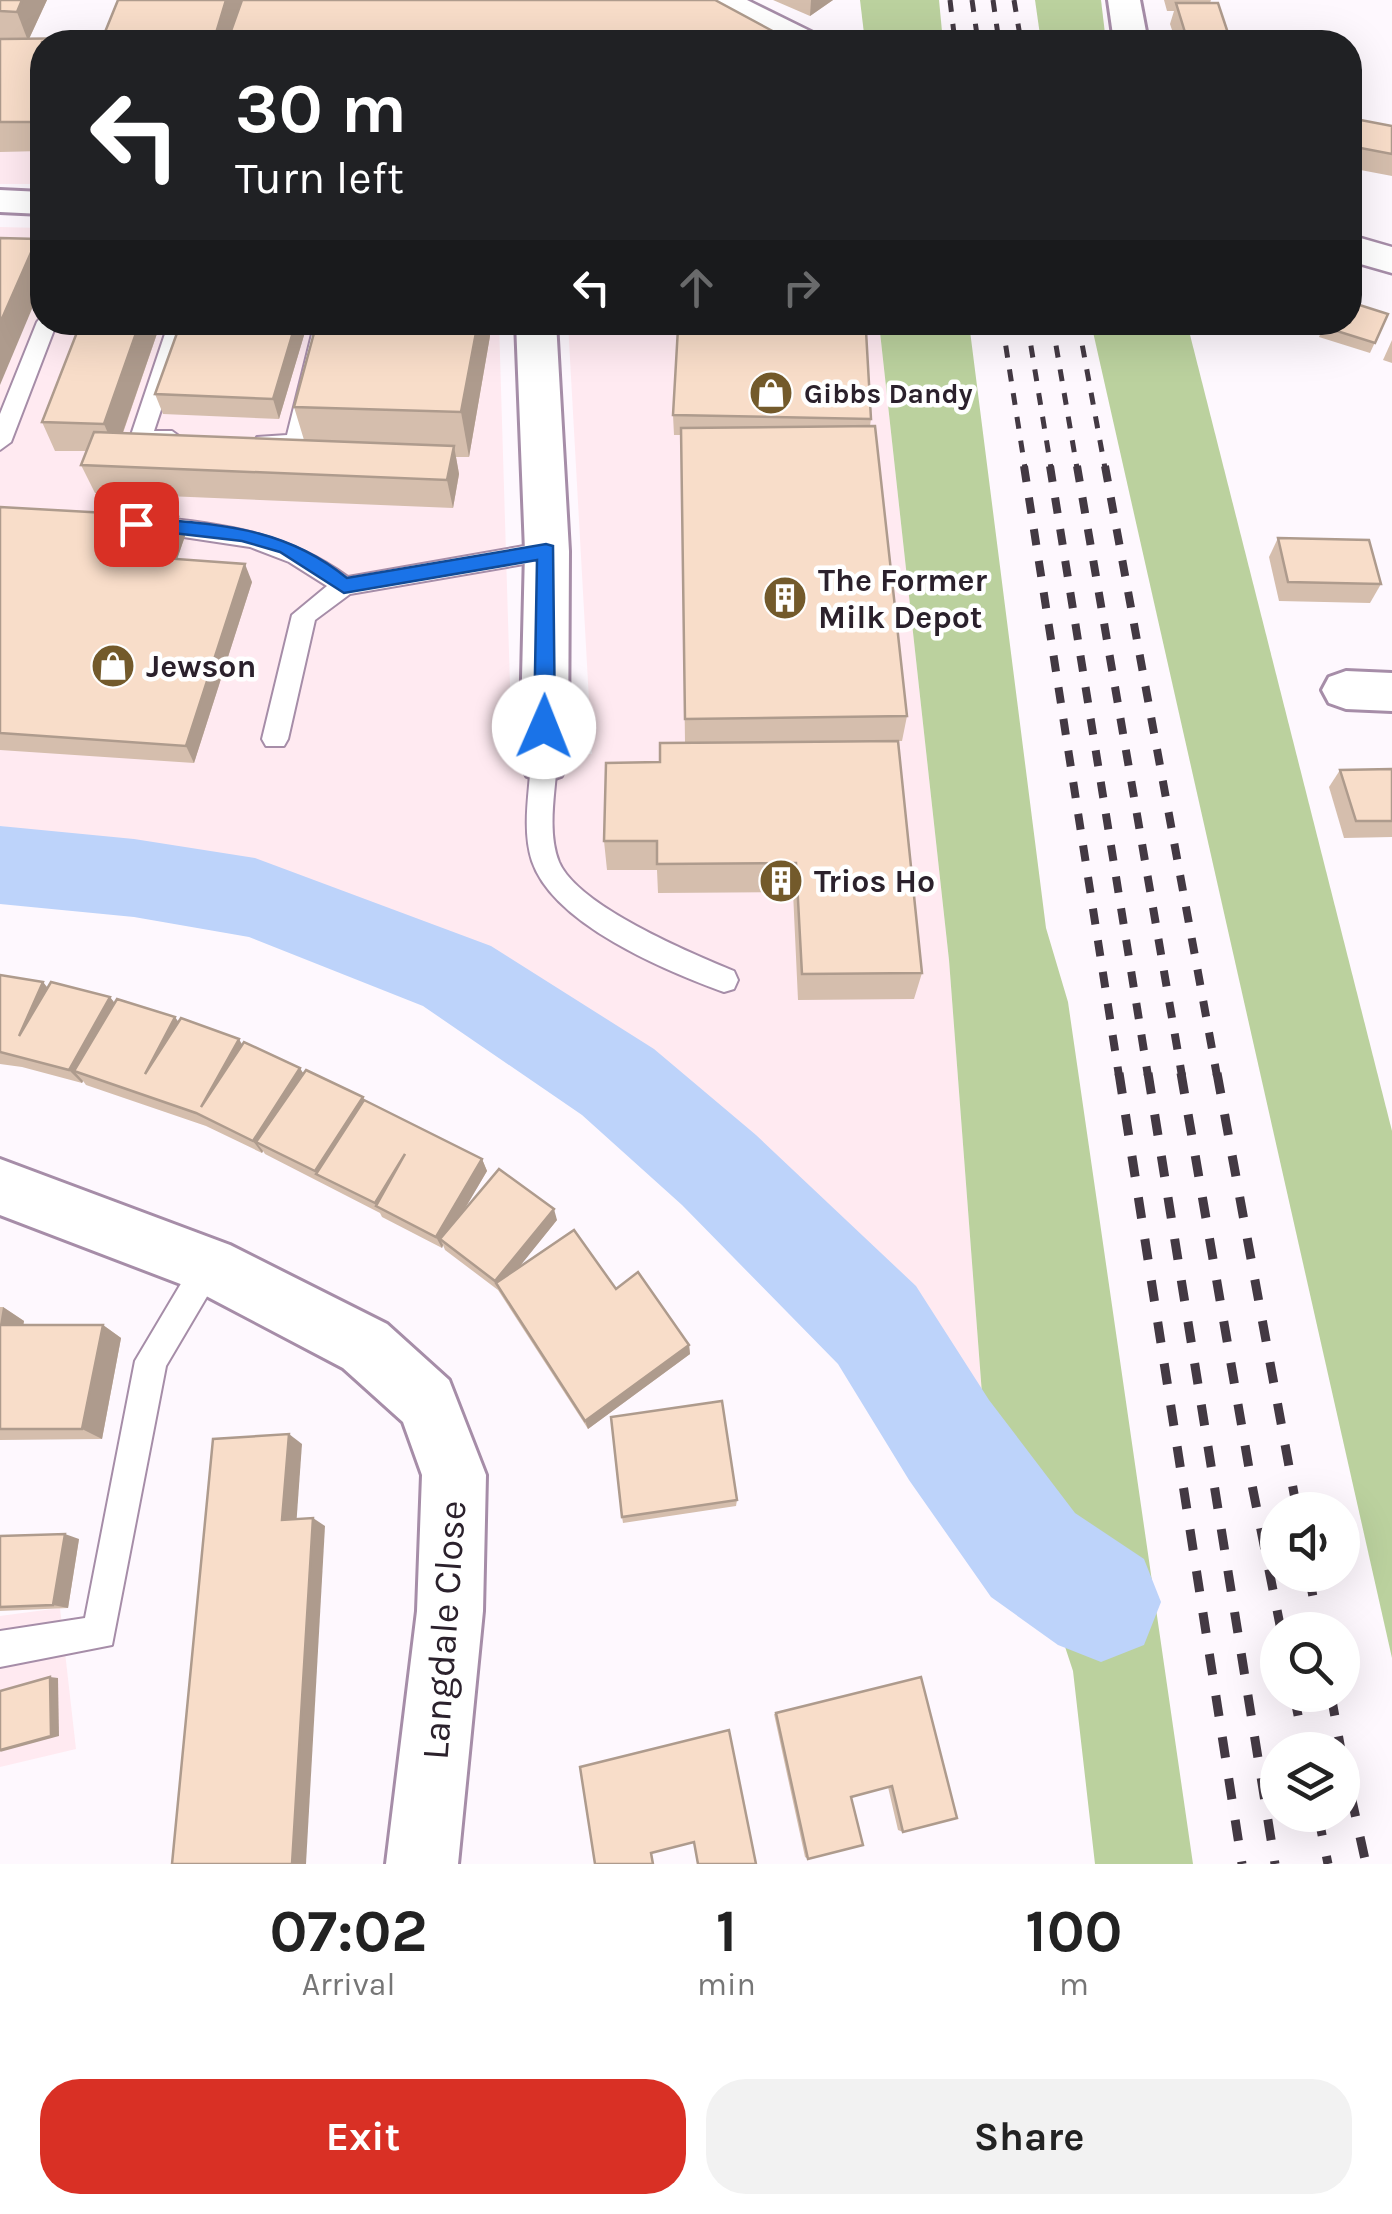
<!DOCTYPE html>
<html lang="en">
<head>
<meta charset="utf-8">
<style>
  :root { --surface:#fff; --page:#f2f2f2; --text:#222; --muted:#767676; --accent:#d93025 }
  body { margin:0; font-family:Karla,sans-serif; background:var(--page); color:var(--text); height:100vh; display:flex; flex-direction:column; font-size:38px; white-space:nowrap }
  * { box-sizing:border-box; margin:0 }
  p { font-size:32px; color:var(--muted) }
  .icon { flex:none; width:55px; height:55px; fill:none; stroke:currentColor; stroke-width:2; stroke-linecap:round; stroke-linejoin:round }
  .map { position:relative; height:1864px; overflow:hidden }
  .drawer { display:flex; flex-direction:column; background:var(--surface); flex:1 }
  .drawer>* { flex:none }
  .guide { position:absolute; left:30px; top:30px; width:1332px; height:305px; border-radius:40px; box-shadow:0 10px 40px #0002; background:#202124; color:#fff; overflow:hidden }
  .controls { position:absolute; left:1260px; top:1492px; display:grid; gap:20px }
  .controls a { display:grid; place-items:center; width:100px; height:100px; border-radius:50%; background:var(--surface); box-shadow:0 10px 40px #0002; font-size:50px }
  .pin { position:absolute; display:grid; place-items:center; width:85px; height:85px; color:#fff; margin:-42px; border-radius:20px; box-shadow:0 5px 15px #0006 }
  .me { position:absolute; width:110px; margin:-55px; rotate:1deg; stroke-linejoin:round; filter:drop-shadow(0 0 8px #0008) }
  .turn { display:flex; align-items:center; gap:35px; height:210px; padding:0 40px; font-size:45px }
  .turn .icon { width:130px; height:130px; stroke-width:2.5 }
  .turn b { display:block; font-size:70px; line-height:85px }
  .lanes { display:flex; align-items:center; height:95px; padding:0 40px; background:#0003; justify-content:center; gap:50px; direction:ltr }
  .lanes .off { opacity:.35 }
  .eta { display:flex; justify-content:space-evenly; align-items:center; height:170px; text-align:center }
  .eta b { font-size:60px; font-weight:700; line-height:70px }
  .primary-button { display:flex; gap:20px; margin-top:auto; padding:20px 40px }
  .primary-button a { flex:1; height:115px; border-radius:40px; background:var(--accent); color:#fff; font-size:40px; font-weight:700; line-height:115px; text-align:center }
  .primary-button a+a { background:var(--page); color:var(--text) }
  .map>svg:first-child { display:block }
</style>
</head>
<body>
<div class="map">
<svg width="1392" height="1864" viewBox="0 0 1392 1864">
  <rect width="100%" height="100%" fill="#fef8fe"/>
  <!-- industrial -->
  <g fill="#ffeaf1">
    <path d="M0,61L42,63V184H0Z"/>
    <path d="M0,227L42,228V322L499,323L512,751L592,754L568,323H879L949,960L982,1394L943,1371L784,1171L617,1033L521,977L324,889L210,857L0,826Z"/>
    <path d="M60,1608L76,1749L0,1767V1616Z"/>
  </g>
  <!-- green -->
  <g fill="#bbd19e">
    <path d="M860,0H939L943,42H865Z"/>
    <path d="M1035,0H1101L1106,42H1041Z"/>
    <path d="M879,323H969L1046,928L1068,1002L1193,1864H1095L1073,1671L982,1394L949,960Z"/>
    <path d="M1091,323H1187L1392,1131V1658Z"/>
  </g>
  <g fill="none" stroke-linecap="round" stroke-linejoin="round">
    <!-- river -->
    <path fill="#bdd3fa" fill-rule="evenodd" d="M0,826L134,839L255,858L491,946L654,1049L756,1135L916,1286L989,1400L1075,1513L1144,1559L1161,1602L1144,1645L1101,1662L1058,1645L991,1597L909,1480L838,1364L682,1205L582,1115L423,1006L249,937L134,917L0,904Z"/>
    <defs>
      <g id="service">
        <path d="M42,316V322H57L11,442L0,450V414L37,322Z"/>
        <path d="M169,322H190L154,431H172L183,439C172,451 141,450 130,438Z"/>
        <path d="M315,322H336L307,443L296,451L257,447L254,442L257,437L287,435Z"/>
        <path d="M145,516C219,523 286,532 348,577L547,542L559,551L547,560L350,594L315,620L288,739L284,746H266L262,739L292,615L327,586L289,562L250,547L137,530L134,524Z"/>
        <path d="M544,752L553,755L557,762C555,793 547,832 559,862C578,906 690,953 734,971L738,980L734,989L724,992C666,971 553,924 532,861C522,830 529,794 531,762L535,755Z"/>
        <path d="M209,1251L220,1255L225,1266L166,1366L112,1645L0,1667V1631L85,1618L135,1361L198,1255Z"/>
      </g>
      <g id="minor">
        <path d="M1108,0H1140L1148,42H1114Z"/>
        <path d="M0,190L42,192V214L0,212Z"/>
        <path d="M516,322H556L569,551L568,762L561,776L544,782L527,776L520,762L525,551Z"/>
        <path d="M1346,671L1392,673V711L1346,709L1329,703L1322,690L1329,677Z"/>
        <path d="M0,1159L230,1245L387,1324L449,1380L486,1475L483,1611L458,1864H386L417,1611L422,1475L403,1422L343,1368L191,1288L0,1215Z"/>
      </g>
      <g id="secondary">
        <path d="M703,0H747L818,35L824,42H779L708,7Z"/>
        <path d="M1350,235L1392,247V273L1350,261Z"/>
      </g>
    </defs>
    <!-- service casing -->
    <use href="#service" stroke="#a68da8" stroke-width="4"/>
    <!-- minor casing -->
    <use href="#minor" stroke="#a68da8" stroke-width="6"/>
    <!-- secondary casing -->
    <use href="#secondary" stroke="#a68da8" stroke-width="5"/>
    <!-- service -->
    <use href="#service" fill="#fff" fill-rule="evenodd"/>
    <!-- minor -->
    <use href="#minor" fill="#fff" fill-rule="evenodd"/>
    <!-- secondary -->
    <use href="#secondary" fill="#fff" fill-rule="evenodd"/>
    <!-- rail-far2 -->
    <g stroke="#433943" stroke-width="5" stroke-dasharray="12 12" stroke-linecap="butt">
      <path d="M950,0L955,42"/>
      <path d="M972,0L978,42"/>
      <path d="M993,0L999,42"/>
      <path d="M1014,0L1021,42"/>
      <path d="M1002,322L1025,468"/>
      <path d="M1027,322L1051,468"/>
      <path d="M1052,322L1077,468"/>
      <path d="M1078,322L1105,468"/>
    </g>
    <!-- rail-far1 -->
    <g stroke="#433943" stroke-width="8" stroke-dasharray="16 16" stroke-linecap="butt">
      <path d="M1024,466L1119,1076"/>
      <path d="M1050,466L1148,1076"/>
      <path d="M1077,466L1182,1076"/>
      <path d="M1105,466L1217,1076"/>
    </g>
    <!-- rail -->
    <g stroke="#433943" stroke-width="9" stroke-dasharray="21 21" stroke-linecap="butt">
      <path d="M1119,1073L1242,1864"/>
      <path d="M1148,1073L1275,1864"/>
      <path d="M1181,1073L1251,1480L1281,1630"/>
      <path d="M1217,1073L1297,1510"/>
      <path d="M1309,1575L1319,1630"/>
      <path d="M1294,1695L1305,1750"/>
      <path d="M1331,1695L1341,1750"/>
      <path d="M1342,1755L1366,1864"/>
      <path d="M1318,1815L1328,1864"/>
    </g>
  </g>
  <!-- wall -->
  <g fill="#d5bead">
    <path d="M0,0H47L29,39L95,38L97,42H42V151L0,152Z"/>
    <path d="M118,0L793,42H108L105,32Z"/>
    <path d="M773,0H833L810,16Z"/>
    <path d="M1164,0H1211L1210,3L1231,42H1176L1170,24L1174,11H1167Z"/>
    <path d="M1350,118L1392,126V176L1350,168Z"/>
    <path d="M1388,314L1370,353L1319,337L1326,322Z"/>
    <path d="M81,322H161L123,433L304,440L294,407L317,322H488L490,336L469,457H456L459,474L453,508L95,493L81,465L87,451H55L42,422Z"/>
    <path d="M308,322L279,419L163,414L155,394Z"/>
    <path d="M1261,322H1307L1303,332Z"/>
    <path d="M1392,340V363L1383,360Z"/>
    <path d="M673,415L871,419L870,426L907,716L902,741H898L922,973L914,999L798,1000L793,892L658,893L657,870H607L604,841L660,762L685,742L681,435H674Z"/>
    <path d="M0,507L178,517L185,536L177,559L252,582L194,763L0,750Z"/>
    <path d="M1278,538L1381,584L1370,603L1279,601L1269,557Z"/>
    <path d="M1392,769V837L1344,838L1329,787L1340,770Z"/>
    <path d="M0,975L43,982L47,988L110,997L114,1003L179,1022L242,1045L364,1100L482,1159L487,1171L463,1212L557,1220L517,1269L616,1289L689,1345L690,1354L588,1429L498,1290L445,1250L443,1245L442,1248L382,1217L380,1213L265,1154L263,1151L262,1153L206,1126L86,1085L83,1081L82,1083L22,1067L0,1064Z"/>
    <path d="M0,1307H3L24,1321L23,1325H103L121,1338L102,1439L0,1440Z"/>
    <path d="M737,1500L736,1506L623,1523L622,1517Z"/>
    <path d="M0,1536L79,1539L68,1608L0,1611Z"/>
    <path d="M921,1677L903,1832L898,1830L888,1787L851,1797L808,1859L805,1857L774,1714Z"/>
  </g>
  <!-- shaded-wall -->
  <g fill="#ae9b8d">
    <path d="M22,0H47L28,41L17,12Z"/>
    <path d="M226,0H244L230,42H218L216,33Z"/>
    <path d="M811,0H833L810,16Z"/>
    <path d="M37,239L42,252V285L0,385V323Z"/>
    <path d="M140,322H161L116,452L104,424Z"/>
    <path d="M296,322H308L279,419L273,399Z"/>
    <path d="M478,322H488L490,336L469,457L461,412Z"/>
    <path d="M454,446L459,474L453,508L447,480Z"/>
    <path d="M178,517L185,536L171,577L162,558Z"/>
    <path d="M245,564L252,582L194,763L186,746Z"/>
    <path d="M43,982L55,997L19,1036Z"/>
    <path d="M110,997L121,1011L74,1071L83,1081L82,1083L69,1070Z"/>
    <path d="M175,1017L185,1031L145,1074Z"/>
    <path d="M239,1039L247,1053L201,1107Z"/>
    <path d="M300,1068L308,1081L256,1142L263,1151L262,1153L253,1141Z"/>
    <path d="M363,1097L369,1110L317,1174L315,1171Z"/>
    <path d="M482,1159L487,1171L445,1242L440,1239L443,1245L442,1248L436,1237Z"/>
    <path d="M554,1209L557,1220L500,1291L495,1281Z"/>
    <path d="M3,1307L24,1321L21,1338L0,1325Z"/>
    <path d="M103,1325L121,1338L102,1439L82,1429Z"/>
    <path d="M689,1345L690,1354L588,1429L585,1421Z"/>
    <path d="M289,1434L302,1444L296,1528L282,1520Z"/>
    <path d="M313,1518L325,1526L306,1864H292Z"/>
    <path d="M65,1534L79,1539L68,1608L53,1605Z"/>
    <path d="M50,1677L58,1678L59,1736L0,1752Z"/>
  </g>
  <!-- building -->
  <g fill="#f8ddc9" stroke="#ae9b8d" stroke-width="2.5">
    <path d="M0,0H22L17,12L0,11Z"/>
    <path d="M118,0H226L216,33L105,32Z"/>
    <path d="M242,0H715L793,42H227Z"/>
    <path d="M1176,3H1218L1231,42H1188Z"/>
    <path d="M95,38L94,42H42V122H0V39Z"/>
    <path d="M1350,118L1392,126V154L1350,146Z"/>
    <path d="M0,238L37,239L0,323Z"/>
    <path d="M1350,302L1388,314L1375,343L1324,327L1326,322H1350Z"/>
    <path d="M81,322H140L104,424L42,422Z"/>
    <path d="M181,322H296L273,399L155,394Z"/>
    <path d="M317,322H478L461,412L294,407Z"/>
    <path d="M678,328L866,331L871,419L673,415Z"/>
    <path d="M875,426L907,716L685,719L681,428Z"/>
    <path d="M94,432L454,446L447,480L81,465Z"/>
    <path d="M0,507L178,517L162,558L245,564L186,746L0,733Z"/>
    <path d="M1278,538L1369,540L1381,584L1288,582Z"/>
    <path d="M898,741L922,973L802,974L796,863L657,864V841H604L606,763L660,762V743Z"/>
    <path d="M1392,769V821H1356L1340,770Z"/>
    <path d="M0,975L43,982L19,1036L51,982L110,997L69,1070L0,1052Z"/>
    <path d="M117,999L175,1017L145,1074L181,1018L239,1039L201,1107L244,1042L300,1068L253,1141L196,1113L74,1071Z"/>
    <path d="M306,1070L363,1097L315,1171L256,1142Z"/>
    <path d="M364,1100L482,1159L436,1237L376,1206L405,1154L375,1203L316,1174Z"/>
    <path d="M499,1169L554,1209L495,1281L440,1239Z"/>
    <path d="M574,1230L616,1289L638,1272L689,1345L585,1421L496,1283Z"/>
    <path d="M0,1325H103L82,1429H0Z"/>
    <path d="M722,1401L737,1500L622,1517L611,1417Z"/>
    <path d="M289,1434L282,1520L313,1518L292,1864H172L213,1439Z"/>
    <path d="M65,1534L53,1605L0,1607V1536Z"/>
    <path d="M50,1677L51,1736L0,1750V1691Z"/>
    <path d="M921,1677L957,1818L903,1832L892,1786L851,1797L863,1845L808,1859L776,1713Z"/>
    <path d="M729,1730L756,1864H698L694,1842L651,1853L653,1864H595L580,1767Z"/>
  </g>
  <!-- route -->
  <path fill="#1a73e8" stroke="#114b97" stroke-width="2.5" d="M136,517C216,525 282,525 347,578L546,544L553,546L555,727L544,736L534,727L537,560L344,593L280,552L242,541L130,528L127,524Z"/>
  <!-- icons -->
  <defs>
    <symbol id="shop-disc" viewBox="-11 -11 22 22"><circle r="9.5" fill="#735a2b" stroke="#fff"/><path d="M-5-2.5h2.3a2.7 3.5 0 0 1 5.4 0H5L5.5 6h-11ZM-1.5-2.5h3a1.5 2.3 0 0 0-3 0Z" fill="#fff"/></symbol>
    <symbol id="building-disc" viewBox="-11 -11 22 22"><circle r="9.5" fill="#735a2b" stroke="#fff"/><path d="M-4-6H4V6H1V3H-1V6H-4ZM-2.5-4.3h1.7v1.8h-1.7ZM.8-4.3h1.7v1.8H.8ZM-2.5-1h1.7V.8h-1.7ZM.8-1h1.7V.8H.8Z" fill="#fff"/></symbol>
  </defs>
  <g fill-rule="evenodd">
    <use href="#shop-disc" x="746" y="368" width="50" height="50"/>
    <use href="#building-disc" x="760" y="573" width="50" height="50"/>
    <use href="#shop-disc" x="88" y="641" width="50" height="50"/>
    <use href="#building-disc" x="756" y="856" width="50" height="50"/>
  </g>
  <g text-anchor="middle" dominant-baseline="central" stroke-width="9" stroke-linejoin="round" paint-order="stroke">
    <!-- far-poi labels -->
    <g font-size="28" font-weight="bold" fill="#2b212c" stroke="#fff" text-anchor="start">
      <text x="804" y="393">Gibbs Dandy</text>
    </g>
    <!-- poi labels -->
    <g font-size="32" font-weight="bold" fill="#2b212c" stroke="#fff" text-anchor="start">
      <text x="818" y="580">The Former<tspan x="818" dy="37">Milk Depot</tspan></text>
      <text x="146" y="666">Jewson</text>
      <text x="814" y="881">Trios Ho</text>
    </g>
    <!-- near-street labels -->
    <g font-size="38" fill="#2b212c" stroke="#fff">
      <text transform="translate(444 1630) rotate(-86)">Langdale Close</text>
    </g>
  </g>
</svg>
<div class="controls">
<a><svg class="icon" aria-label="sound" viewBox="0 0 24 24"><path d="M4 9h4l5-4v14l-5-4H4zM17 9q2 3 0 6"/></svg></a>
<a><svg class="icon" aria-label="search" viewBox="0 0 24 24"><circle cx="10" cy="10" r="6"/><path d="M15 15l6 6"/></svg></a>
<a><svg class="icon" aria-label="layers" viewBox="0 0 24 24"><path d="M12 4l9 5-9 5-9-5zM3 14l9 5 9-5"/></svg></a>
</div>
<div class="pin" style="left:136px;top:524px;background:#d93025"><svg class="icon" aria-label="arrive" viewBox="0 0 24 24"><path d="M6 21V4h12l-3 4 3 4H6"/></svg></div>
<svg class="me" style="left:544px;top:727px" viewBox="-20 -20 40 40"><circle r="19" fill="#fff"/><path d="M0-13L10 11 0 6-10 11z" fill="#1a73e8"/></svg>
<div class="guide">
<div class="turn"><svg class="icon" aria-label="left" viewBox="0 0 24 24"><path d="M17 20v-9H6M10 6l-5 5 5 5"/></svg><div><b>30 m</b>Turn left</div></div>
<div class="lanes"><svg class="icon" aria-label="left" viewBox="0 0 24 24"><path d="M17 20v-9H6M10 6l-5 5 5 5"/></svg><svg class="icon off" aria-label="ahead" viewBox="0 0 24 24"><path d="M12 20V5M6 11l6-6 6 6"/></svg><svg class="icon off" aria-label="right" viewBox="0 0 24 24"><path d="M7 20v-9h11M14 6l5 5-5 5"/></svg></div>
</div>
</div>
<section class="drawer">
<div class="eta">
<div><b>07:02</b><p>Arrival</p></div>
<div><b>1</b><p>min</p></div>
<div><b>100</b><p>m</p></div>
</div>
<div class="primary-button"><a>Exit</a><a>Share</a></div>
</section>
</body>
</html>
